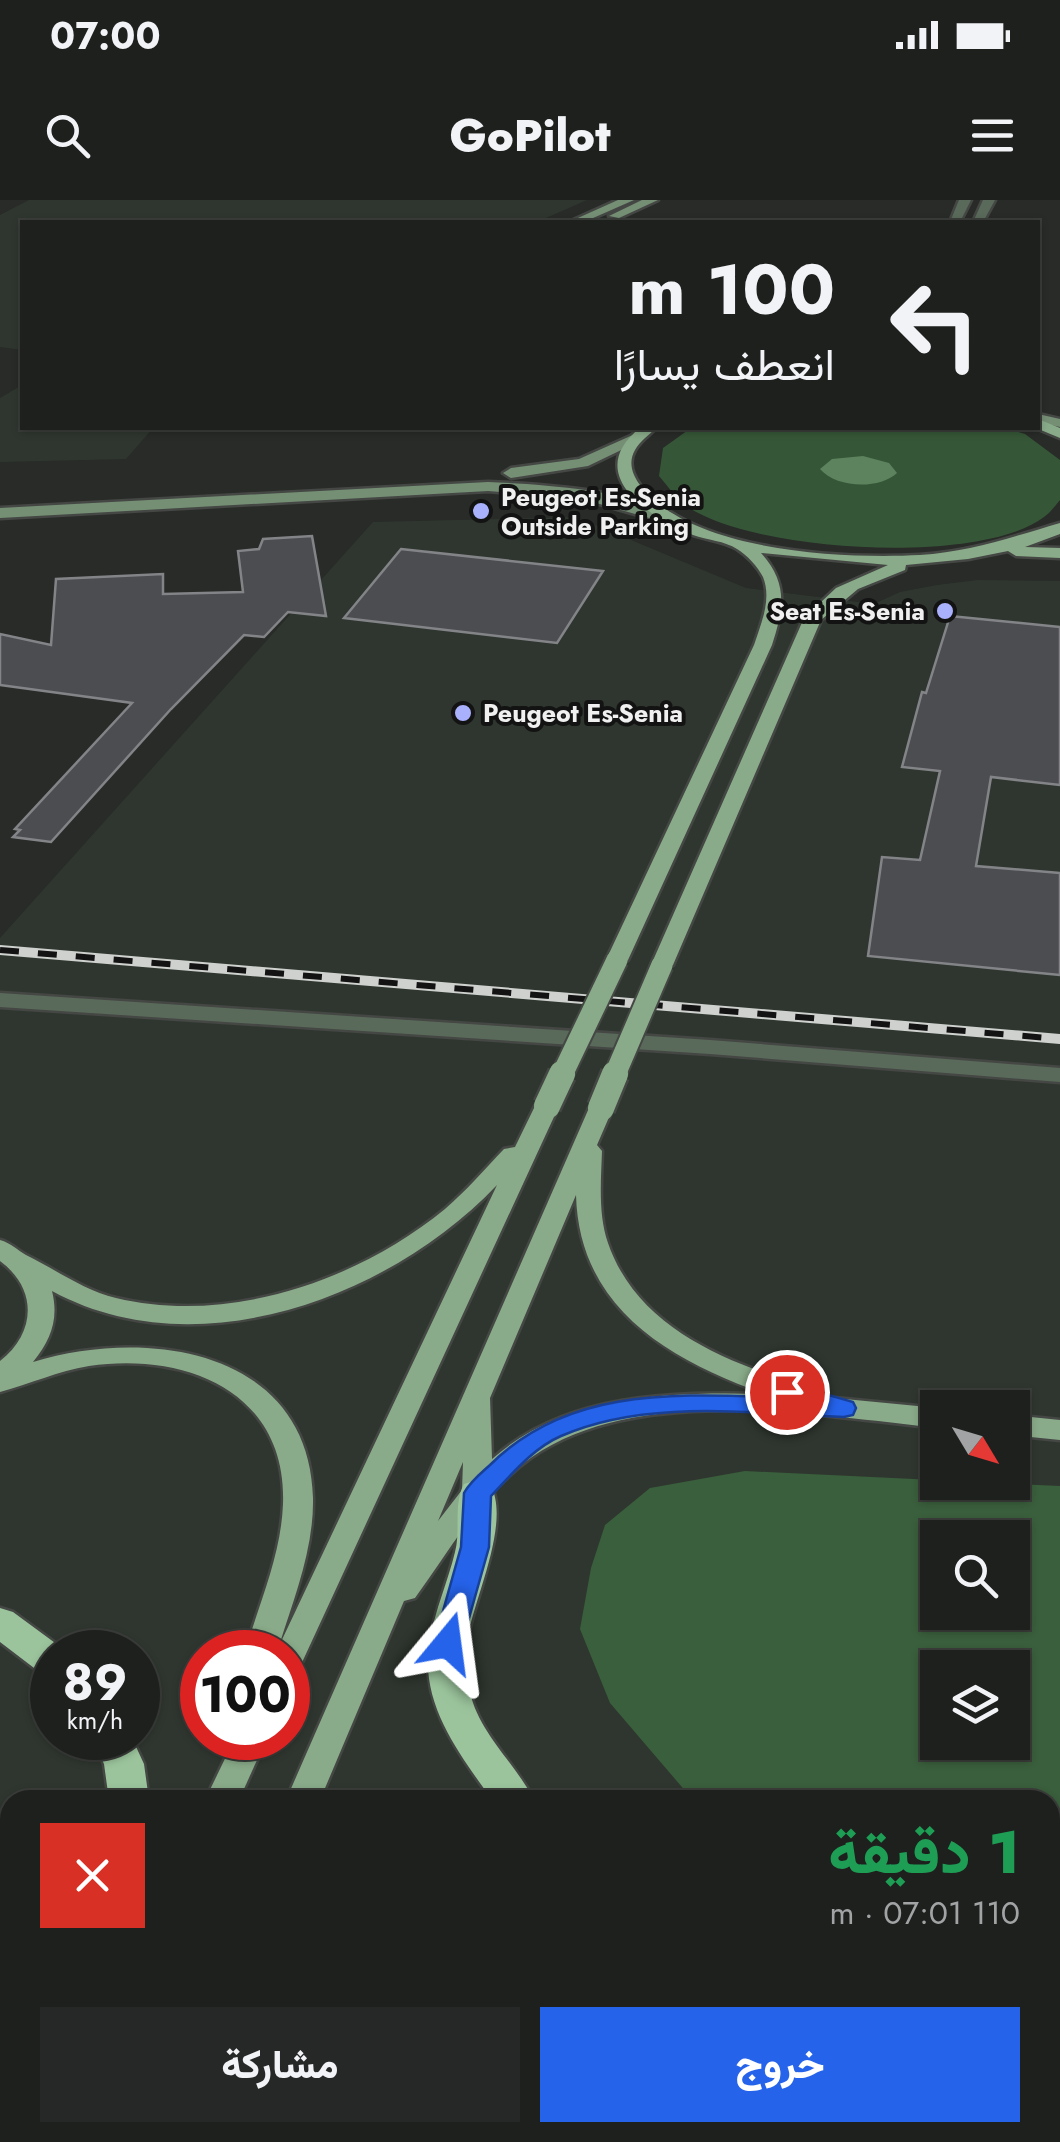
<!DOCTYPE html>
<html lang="ar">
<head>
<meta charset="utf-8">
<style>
  :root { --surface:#1e201e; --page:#262827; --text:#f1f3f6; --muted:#a1a3a4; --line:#3c3e3c; --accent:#2563eb }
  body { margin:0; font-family:Jost,Vazirmatn,sans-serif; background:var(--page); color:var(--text); direction:rtl; height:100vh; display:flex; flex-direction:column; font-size:38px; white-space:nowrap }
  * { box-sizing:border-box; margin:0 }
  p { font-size:32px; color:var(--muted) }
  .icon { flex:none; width:55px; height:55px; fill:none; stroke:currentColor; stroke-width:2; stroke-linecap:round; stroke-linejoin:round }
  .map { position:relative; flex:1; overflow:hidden; direction:ltr }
  .panel { position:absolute; left:0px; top:1590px; width:1060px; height:352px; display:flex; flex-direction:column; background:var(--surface); border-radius:30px 30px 0 0; box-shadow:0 2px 8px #0004,0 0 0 2px var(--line); direction:rtl }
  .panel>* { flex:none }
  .top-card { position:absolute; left:20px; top:20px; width:1020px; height:210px; border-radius:0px; box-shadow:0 2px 8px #0004,0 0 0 2px var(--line); direction:rtl; background:#1e201e; color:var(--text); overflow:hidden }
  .needle { width:65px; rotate:128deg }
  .buttons { position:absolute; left:920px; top:1190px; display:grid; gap:20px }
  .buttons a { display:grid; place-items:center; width:110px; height:110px; border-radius:0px; background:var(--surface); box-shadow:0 2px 8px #0004,0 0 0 2px var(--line); font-size:50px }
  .speed { position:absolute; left:30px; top:1430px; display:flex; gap:20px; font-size:50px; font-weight:700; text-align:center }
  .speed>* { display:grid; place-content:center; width:130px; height:130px; border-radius:50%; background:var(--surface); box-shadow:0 2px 8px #0004,0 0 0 2px var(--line); line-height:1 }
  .speed small { font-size:25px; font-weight:400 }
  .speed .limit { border:15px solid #d22; background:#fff; color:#111 }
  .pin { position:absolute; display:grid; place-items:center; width:85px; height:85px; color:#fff; margin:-42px; border:5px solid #fff; border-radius:50%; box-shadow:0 2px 10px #0007 }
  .me { position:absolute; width:110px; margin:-55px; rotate:16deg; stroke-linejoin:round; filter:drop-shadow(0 0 8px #0008) }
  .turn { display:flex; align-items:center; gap:35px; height:210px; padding:0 40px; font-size:45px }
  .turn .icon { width:130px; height:130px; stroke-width:2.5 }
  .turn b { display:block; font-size:70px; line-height:85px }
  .round { display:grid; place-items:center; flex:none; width:105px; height:105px; border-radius:0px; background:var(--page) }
  .headline { display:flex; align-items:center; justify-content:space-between; height:170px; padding:0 40px }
  h1 { font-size:60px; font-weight:800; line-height:75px; color:#1e9e55 }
  .action { display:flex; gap:20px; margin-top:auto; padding:20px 40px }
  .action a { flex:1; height:115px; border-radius:0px; background:var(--accent); color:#fff; font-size:40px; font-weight:800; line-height:115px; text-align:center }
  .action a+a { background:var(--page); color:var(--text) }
  .status { display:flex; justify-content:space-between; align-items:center; height:70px; padding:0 50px; background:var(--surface); direction:ltr }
  .status svg { height:28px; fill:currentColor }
  header { display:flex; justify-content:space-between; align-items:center; height:130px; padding:0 40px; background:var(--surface); font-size:45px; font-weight:800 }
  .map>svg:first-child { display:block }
</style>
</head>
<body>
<div class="status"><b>07:00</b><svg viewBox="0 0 49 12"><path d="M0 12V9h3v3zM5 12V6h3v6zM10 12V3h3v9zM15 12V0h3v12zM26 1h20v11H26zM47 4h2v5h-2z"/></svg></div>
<header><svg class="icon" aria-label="menu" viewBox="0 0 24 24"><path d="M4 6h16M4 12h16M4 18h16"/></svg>GoPilot<svg class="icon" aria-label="search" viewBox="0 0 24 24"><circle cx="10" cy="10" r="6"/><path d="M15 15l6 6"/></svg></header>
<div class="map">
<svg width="1060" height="1942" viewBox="0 0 1060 1942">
  <rect width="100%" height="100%" fill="#282b28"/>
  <!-- built -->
  <g fill="#2f362f" fill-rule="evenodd">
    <path d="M29,0H587L537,22H22V150L0,147V15Z"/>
    <path d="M22,185V228H153L126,259L0,262V198Z"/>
    <path d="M576,317L746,388L874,404L900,392L937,385L978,380L1060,381V1942H0V738L373,322ZM938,1208H1012V1282H938ZM938,1338H1012V1412H938ZM52,1452H138V1538H52ZM202,1452H288V1538H202ZM938,1468H1012V1542H938ZM10,1600H1050V1932H10Z"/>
  </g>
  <!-- green -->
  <path fill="#365737" d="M691,228H1006L1025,234L1060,260V300C1055,306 1050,313 1044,317C980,366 749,352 685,305C675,297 667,285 659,276L663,248Z"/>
  <!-- forest -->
  <path fill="#3a5f3c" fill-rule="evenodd" d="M745,1271L1060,1286V1942H1019L1010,1933L1050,1932V1600H693L610,1503L580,1429L591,1368L605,1325L650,1288ZM938,1338H1012V1412H938ZM938,1468H1012V1542H938Z"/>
  <!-- water -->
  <path fill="#5c835d" d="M863,256L889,263L897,273C879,290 836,288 820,269L832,259Z"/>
  <!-- building -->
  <g fill="#4c4d50" stroke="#838487" stroke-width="2.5">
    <path d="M312,336L326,416L288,412L264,437L244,435L171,509L51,642L13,637L20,630L15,629L132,503L0,485V434L51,445L56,379L163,374V394L243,392L238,351L259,349L263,339Z"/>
    <path d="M401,349L603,371L557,443L344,418Z"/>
    <path d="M950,416L1060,427V585L991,577L976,666L1060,673V775L868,756L882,657L920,660L940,571L902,567L922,492L926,493Z"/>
  </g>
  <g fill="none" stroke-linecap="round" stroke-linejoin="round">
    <defs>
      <g id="tertiary">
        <path d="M959,0H971L960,22H950Z"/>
        <path d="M983,0H995L983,22H973Z"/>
        <path d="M0,793L710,840L1060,868V882L710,854L0,807Z"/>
      </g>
      <g id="secondary">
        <path d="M618,0H634L584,22H569Z"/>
        <path d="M642,0H658L619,18L609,16Z"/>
        <path d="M1038,214L1060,219V227L1038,222Z"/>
        <path d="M635,234L642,238L640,241L588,266L511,278L503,273L511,268L579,259Z"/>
        <path d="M488,282C538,284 643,290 682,320L674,325L582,299L488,291L0,318V308Z"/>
      </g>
      <g id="primary">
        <path d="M1038,219L1060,228V238L1036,228Z"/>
        <path d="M640,228H656C649,235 640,241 635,250C628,262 632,274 640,285C691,352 842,359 920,355C970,352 1012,337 1060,323V334L1025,347L1060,348V358L1016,356L1008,351L968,359L906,365L905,370L858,389L821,420L673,765L662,772L651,765L804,418L836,388L888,365L761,353C788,383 784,408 772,445L628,760L617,767L609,765L606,760L754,445C761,424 772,399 763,377C758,367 747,355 737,349C725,341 707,340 693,335C649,317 582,274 640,228Z"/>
        <path d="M547,899L559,906L299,1469L288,1472V1452H245C259,1403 281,1356 283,1304C287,1191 185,1152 89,1166C58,1171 30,1184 0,1192V1161C36,1133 38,1089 0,1061V1040C11,1043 17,1050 26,1055C55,1069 83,1090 116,1098C229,1125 357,1081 445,1009C466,991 485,969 504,949L515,947L535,906ZM497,985L279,1446C294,1398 314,1349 313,1298C309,1149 147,1127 33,1162C51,1140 59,1119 52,1091C197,1170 391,1097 497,985Z"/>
        <path d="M601,901L613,908L597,945L602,951C601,981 598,1014 608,1043C639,1133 737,1166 820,1191L824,1197L938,1208V1228C817,1215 637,1184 532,1257C483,1291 450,1350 415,1398L404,1401L320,1600H286L589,908ZM576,995C579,1109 670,1160 765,1194C672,1192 566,1193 492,1259L490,1198ZM463,1262L462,1290L438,1321Z"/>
        <path d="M1012,1215L1060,1220V1240L1012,1235Z"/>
        <path d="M235,1538H267L239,1600H205Z"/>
        <path d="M142,1932H180L176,1942H138Z"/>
      </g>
      <g id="motorway">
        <path d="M477,1280L490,1284C512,1322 473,1400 467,1441C465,1455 467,1474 469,1487C476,1531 515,1562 534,1600H492C459,1553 418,1502 430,1440C435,1410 448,1381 455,1352C461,1330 453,1304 464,1284Z"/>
        <path d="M0,1408L13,1412L66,1451L52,1452V1476L38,1471L0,1442Z"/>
        <path d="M92,1538H132L144,1564L149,1600H109L104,1564Z"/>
        <path d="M38,1932H84L80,1942H34Z"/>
        <path d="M171,1932H219L215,1942H167Z"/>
        <path d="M729,1932H780L784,1942H733Z"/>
        <path d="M807,1932H858L862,1942H811Z"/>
      </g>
    </defs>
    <!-- tertiary casing -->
    <use href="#tertiary" stroke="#444744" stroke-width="5"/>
    <!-- secondary casing -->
    <use href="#secondary" stroke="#444744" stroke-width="5"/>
    <!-- primary casing -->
    <use href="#primary" stroke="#444744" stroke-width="5"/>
    <!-- motorway casing -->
    <use href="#motorway" stroke="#444744" stroke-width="5"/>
    <!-- tertiary -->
    <use href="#tertiary" fill="#5a6a5a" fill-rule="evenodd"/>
    <!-- secondary -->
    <use href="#secondary" fill="#758f75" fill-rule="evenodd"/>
    <!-- primary -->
    <use href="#primary" fill="#89ab89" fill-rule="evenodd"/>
    <!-- motorway -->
    <use href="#motorway" fill="#9bc49c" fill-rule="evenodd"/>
    <defs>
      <path id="rail" d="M0,750L1060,839"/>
    </defs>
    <!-- rail casing -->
    <use href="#rail" stroke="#cfd1cf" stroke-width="10"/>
    <!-- rail -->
    <use href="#rail" stroke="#121312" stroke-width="6" stroke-dasharray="19" stroke-linecap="butt"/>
    <defs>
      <g id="primary-bridge-far1">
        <path d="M561,877L617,760"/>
        <path d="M614,877L662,765"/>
      </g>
      <g id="primary-bridge">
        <path d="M547,906L562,874"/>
        <path d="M601,908L615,874"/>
      </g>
    </defs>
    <!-- primary-bridge-far1 casing -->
    <use href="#primary-bridge-far1" stroke="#444744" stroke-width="25" stroke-linecap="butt"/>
    <!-- primary-bridge casing -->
    <use href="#primary-bridge" stroke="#444744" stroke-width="31" stroke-linecap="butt"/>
    <!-- primary-bridge-far1 -->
    <use href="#primary-bridge-far1" stroke="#89ab89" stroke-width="21"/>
    <!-- primary-bridge -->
    <use href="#primary-bridge" stroke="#89ab89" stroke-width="26"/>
  </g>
  <!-- route -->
  <path fill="#2563eb" stroke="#184099" stroke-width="2.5" d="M787,1183L853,1202L856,1208L853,1215L844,1217C752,1214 648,1198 561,1236C533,1248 511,1275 491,1296L489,1347L462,1443L458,1451L448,1454L438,1451L434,1443L461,1347L464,1293C470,1282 480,1274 490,1265C568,1187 675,1194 778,1197L774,1192L778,1185Z"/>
  <!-- markers -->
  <g fill="#a9b0fc" stroke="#121312" stroke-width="4">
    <circle cx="481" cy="311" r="10"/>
    <circle cx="945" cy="411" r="10"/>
    <circle cx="463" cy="513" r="10"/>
  </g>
  <g text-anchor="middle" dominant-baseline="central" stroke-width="8" stroke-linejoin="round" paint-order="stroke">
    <!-- far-poi labels -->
    <g font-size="25" font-weight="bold" fill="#eff0ef" stroke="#121312" text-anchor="start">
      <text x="501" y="297">Peugeot Es-Senia<tspan x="501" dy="29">Outside Parking</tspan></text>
      <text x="925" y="411" text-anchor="end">Seat Es-Senia</text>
      <text x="483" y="513">Peugeot Es-Senia</text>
    </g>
  </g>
</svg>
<div class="buttons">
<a><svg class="needle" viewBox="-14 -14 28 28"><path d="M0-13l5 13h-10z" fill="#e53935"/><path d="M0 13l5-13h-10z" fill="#a1a3a4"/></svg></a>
<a><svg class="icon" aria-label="search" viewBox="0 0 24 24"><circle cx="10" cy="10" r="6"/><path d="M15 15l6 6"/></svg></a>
<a><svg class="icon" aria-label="layers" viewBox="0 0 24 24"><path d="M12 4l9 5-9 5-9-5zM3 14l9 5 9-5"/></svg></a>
</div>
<div class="speed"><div>89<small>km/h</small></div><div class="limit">100</div></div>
<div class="pin" style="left:787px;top:1192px;background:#d93025"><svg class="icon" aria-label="arrive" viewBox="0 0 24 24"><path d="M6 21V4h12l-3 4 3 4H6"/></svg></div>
<svg class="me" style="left:448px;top:1443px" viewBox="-20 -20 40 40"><path d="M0-17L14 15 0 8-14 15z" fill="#2563eb" stroke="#fff" stroke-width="4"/></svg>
<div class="top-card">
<div class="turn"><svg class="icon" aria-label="left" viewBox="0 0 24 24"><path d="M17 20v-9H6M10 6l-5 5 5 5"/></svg><div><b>100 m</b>انعطف يسارًا</div></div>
</div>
<section class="panel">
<div class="headline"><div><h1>1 دقيقة</h1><p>110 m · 07:01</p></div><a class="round" style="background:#d93025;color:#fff"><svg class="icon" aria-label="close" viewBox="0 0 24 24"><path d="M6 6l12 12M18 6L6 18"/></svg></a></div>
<div class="action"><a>خروج</a><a>مشاركة</a></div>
</section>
</div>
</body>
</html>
